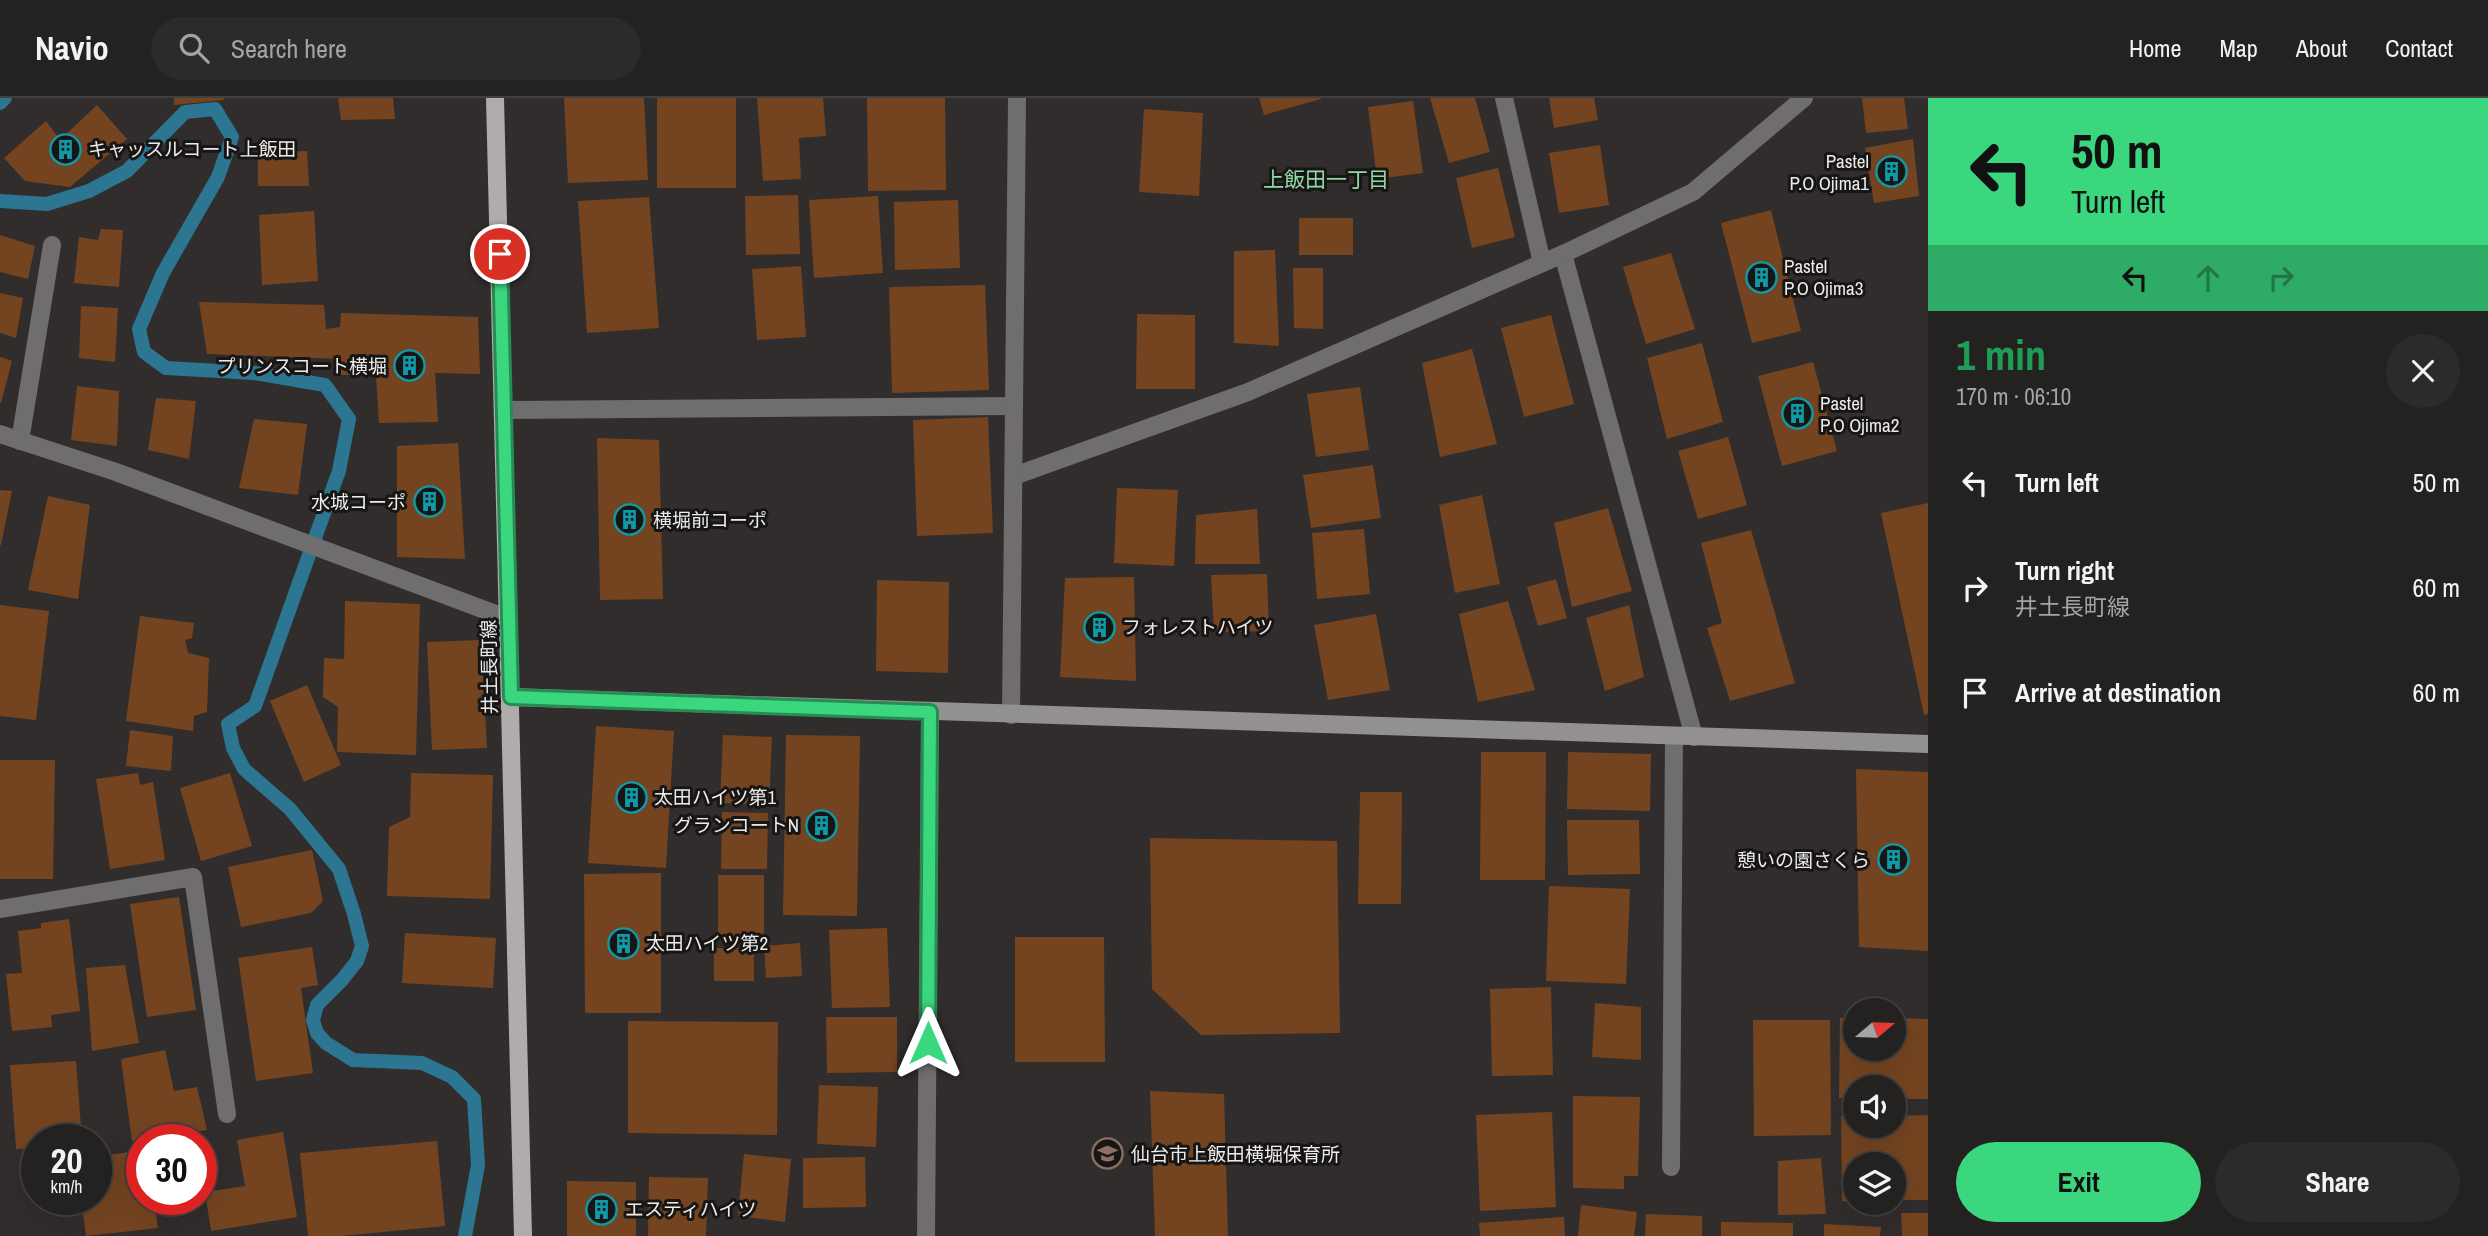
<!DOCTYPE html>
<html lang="en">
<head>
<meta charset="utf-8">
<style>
  :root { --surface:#242221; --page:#2c2a2a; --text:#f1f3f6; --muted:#a3a4a5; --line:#413f3f; --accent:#3ad77f }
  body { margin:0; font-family:"Archivo Narrow","Noto Sans JP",sans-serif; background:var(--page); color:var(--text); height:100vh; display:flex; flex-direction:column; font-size:26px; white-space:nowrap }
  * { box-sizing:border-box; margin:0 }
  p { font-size:23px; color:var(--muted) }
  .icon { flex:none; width:38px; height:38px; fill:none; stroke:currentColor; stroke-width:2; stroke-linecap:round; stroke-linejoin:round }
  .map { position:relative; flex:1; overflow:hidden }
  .side { display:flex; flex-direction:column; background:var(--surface); width:560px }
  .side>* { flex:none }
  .hud { background:#3ad77f; color:#111; overflow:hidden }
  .needle { width:46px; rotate:71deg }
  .controls { position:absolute; left:1843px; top:900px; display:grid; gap:14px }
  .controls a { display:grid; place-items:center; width:63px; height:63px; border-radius:50%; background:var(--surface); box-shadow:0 7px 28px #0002,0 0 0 2px var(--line); font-size:35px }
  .speed { position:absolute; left:21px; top:1026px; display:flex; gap:14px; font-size:35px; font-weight:700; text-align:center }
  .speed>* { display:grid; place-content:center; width:91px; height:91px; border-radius:50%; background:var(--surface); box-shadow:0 7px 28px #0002,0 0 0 2px var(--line); line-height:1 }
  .speed small { font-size:18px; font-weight:400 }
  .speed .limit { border:10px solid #d22; background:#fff; color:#111 }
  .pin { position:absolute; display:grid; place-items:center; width:60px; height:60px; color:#fff; margin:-30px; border:4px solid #fff; border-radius:50%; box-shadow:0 2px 7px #0007 }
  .me { position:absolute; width:77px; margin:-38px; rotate:0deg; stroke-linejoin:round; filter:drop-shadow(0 0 5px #0008) }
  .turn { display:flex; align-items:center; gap:24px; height:147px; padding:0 28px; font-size:32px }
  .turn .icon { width:91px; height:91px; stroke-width:2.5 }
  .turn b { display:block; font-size:49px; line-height:60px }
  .lanes { display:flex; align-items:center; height:66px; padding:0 28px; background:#0003; justify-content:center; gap:35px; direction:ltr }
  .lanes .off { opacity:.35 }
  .round { display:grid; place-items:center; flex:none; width:74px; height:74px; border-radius:37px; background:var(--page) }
  .headline { display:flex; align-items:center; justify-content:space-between; height:119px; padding:0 28px }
  h1 { font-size:42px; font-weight:700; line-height:52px; color:#1e9e55 }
  .primary-button { display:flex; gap:14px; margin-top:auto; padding:14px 28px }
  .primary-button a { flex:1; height:80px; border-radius:42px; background:var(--accent); color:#111; font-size:28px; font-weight:700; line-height:80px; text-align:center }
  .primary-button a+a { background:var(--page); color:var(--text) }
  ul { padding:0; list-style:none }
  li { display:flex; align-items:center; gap:21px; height:105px; padding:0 28px }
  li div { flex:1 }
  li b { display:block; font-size:26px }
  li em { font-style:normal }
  header { display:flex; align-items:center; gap:42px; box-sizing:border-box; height:98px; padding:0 35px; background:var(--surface); border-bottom:2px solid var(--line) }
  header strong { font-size:33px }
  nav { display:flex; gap:38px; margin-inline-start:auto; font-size:24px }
  .search { width:490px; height:63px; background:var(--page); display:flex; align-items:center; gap:18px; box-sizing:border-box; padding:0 24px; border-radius:38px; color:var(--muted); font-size:26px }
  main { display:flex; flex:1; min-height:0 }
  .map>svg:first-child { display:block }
</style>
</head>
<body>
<header>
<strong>Navio</strong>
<div class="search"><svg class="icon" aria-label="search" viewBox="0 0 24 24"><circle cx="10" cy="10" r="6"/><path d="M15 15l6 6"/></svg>Search here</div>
<nav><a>Home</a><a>Map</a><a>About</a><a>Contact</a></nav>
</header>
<main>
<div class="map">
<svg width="1928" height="1138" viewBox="0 0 1928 1138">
  <rect width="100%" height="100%" fill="#302d2c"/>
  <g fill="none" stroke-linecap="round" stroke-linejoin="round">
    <!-- stream -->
    <g stroke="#2d7692" stroke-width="14">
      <path d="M0,5L5,0"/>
      <path d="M0,103L47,106L89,93L127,73L185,14L215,11L232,39L218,79L163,175L139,231L144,254L166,270L254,275L325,287L349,321L339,373L255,608L228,626L233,650L244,671L290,711L339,771L354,816L362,848L357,863L342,882L317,907L313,922L317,935L326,945L353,962L422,965L452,979L474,1001L478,1067L465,1138"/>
    </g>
  </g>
  <!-- building -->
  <g fill="#744420">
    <path d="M174,0H224V2L174,7Z"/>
    <path d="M338,0H393L395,21L341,22Z"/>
    <path d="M564,0H644L648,82L568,85Z"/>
    <rect x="657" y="0" width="79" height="90"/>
    <path d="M757,0H823L826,38L799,40L801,81L763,83Z"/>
    <path d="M867,0H945L946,92L868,93Z"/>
    <path d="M1259,0H1321V1L1264,17Z"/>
    <path d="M1430,0H1475L1490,54L1449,65Z"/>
    <path d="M1549,0H1594L1598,22L1554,30Z"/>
    <path d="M1862,0H1904L1908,31L1866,35Z"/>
    <path d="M1413,3L1423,75L1377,81L1368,9Z"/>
    <path d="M97,7L127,41L70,89L25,83L4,60L46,23L60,42Z"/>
    <path d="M1144,11L1203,15L1199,98L1139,94Z"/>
    <path d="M1913,41L1919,98L1874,105L1865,50Z"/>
    <path d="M1600,47L1609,107L1559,115L1549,55Z"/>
    <path d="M307,53L309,88H258V55Z"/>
    <path d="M1498,70L1515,139L1472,150L1456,80Z"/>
    <path d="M798,97L800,156L746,157L745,98Z"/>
    <path d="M878,98L883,175L814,180L809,102Z"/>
    <path d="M649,99L659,230L587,235L578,103Z"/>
    <path d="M958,102L960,170L895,172L894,104Z"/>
    <path d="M1771,112L1801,233L1752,245L1721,125Z"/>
    <path d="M314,113L318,183L262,187L259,117Z"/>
    <rect x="1299" y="120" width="54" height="37"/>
    <path d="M101,131L123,132L119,189L74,185L79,139L98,142Z"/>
    <path d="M0,137L35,148L28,181L0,174Z"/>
    <path d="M1275,152L1279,248L1234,245V153Z"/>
    <path d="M1671,155L1695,231L1646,246L1623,169Z"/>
    <path d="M801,168L806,239L757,242L752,171Z"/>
    <path d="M1293,170H1323V231L1294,230Z"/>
    <path d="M985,187L989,292L892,295L889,189Z"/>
    <path d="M0,195L23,200L16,240L0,235Z"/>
    <path d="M199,204L324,207L326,231L340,229L341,215L478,219L480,276L435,275L438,324L379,325L376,277H341L340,261L207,256Z"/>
    <path d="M81,208L118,210L115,264L79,260Z"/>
    <path d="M1137,216L1195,217V291H1136Z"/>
    <path d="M1551,217L1574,306L1524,319L1501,230Z"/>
    <path d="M1702,245L1723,324L1667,341L1647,260Z"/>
    <path d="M1472,251L1497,346L1440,359L1422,265Z"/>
    <path d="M0,259L12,263L1,305H0Z"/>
    <path d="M1813,264L1837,353L1782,368L1758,278Z"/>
    <path d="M77,288L119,293L117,348L71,342Z"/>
    <path d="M1360,289L1369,352L1316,359L1307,296Z"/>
    <path d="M156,300L196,303L189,361L148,352Z"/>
    <path d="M988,319L993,435L917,438L913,322Z"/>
    <path d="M254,321L307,326L298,397L239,390Z"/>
    <path d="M1728,339L1747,407L1698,421L1678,353Z"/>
    <path d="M597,340L659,342L663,501L600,502Z"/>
    <path d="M458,345L465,461L397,459V348Z"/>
    <path d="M1373,367L1381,420L1311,430L1303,377Z"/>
    <path d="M1117,390L1178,392L1174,468L1114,465Z"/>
    <path d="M0,392L12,393L1,447H0Z"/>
    <path d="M1482,397L1500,486L1455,495L1439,407Z"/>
    <path d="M48,398L90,407L78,501L28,492Z"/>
    <path d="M1928,405V616L1924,617L1881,415Z"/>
    <path d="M1608,410L1632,493L1572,509L1554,425Z"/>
    <path d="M1257,411L1260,466H1195L1196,417Z"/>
    <path d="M1364,431L1370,496L1317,501L1312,435Z"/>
    <path d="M1751,432L1795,585L1730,603L1707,530L1722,525L1701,445Z"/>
    <path d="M1267,476L1269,533L1214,534L1211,477Z"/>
    <path d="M1134,479L1136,583L1060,579L1065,480Z"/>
    <path d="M1556,481L1567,520L1538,528L1527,489Z"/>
    <path d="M877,482L949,484L948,575L876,573Z"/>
    <path d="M345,503L420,506L416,657L337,654L338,609L323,599L324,560L344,561Z"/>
    <path d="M1508,503L1535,592L1478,604L1459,516Z"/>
    <path d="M0,507L49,513L36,622L0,618Z"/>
    <path d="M1629,507L1644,579L1605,593L1586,520Z"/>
    <path d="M1376,516L1390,592L1328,602L1314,527Z"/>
    <path d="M140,518L194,525L192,540L185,542L188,555L209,560L207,614L194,618L193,633L126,623Z"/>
    <path d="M481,542L487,650L432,652L427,544Z"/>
    <path d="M307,587L341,667L304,684L270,603Z"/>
    <path d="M596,628L674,633L666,770L588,765Z"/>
    <path d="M130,632L173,638L171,673L126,668Z"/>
    <path d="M723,637L772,639L769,707L720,705Z"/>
    <path d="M786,637L860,638L857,818L783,817Z"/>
    <path d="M1481,654H1546L1545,782H1480Z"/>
    <path d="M1568,654L1651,656L1650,713L1567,711Z"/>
    <path d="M0,662H55L53,781H0Z"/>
    <path d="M1856,671L1928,674V853L1859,849Z"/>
    <path d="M138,675L140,687L153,684L165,762L110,771L96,681Z"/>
    <path d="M230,675L252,748L201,763L180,690Z"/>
    <path d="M411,675L493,677L490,801L387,798L389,729L410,719Z"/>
    <path d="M1360,694H1402L1401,806H1358Z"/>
    <path d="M722,714L768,715L767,771H721Z"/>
    <path d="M1567,722H1639L1640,776L1568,777Z"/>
    <path d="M1150,740L1337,743L1340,935L1201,937L1152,891Z"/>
    <path d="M312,752L323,803L311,815L241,829L228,769Z"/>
    <path d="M661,775V915H585L584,776Z"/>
    <path d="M718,777H764V839L718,838Z"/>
    <path d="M1549,788L1630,791L1626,886L1546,883Z"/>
    <path d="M179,799L196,912L147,919L130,806Z"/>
    <path d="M69,821L80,913L51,917L52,929L12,933L6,876L22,875L18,833L41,830V825Z"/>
    <path d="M887,830L890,909L832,910L829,832Z"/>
    <path d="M405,835L496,840L493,890L402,885Z"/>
    <path d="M1015,839H1104L1105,964H1015Z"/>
    <path d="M800,845L802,878L766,880L764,848Z"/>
    <path d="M312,849L318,887L301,890L313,975L256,983L238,860Z"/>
    <rect x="714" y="850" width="40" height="33"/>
    <path d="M125,867L139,945L92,953L86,870Z"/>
    <path d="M1551,889L1553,977L1492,978L1490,891Z"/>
    <path d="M1595,905L1641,909V962L1592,959Z"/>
    <path d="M826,919H897V974L827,975Z"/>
    <path d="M1840,920H1855V950H1894V920L1928,921V1001H1894V989H1855V1000H1839Z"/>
    <path d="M1753,922H1830L1831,1037L1754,1038Z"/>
    <path d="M628,923L778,924L777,1037L628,1035Z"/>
    <path d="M165,952L174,993L197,989L207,1032L132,1043L121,961Z"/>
    <path d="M76,963L82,1041H37V1050L16,1051L10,967Z"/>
    <path d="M819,987L878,989L876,1049L817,1046Z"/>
    <path d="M1150,993L1224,996L1228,1138H1155Z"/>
    <path d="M1573,998L1640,999L1638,1078H1624V1091L1573,1090Z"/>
    <path d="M1552,1014L1556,1109L1480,1113L1476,1017Z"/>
    <path d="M1928,1017V1102H1894V1066H1855V1103H1842L1841,1018H1855V1027H1894V1018Z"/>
    <path d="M283,1034L297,1119L211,1133L205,1094L245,1088L237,1042Z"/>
    <path d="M437,1043L445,1128L341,1138H308L300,1055Z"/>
    <path d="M142,1052V1101H154L158,1130L86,1138L81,1101H96V1059Z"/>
    <path d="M744,1056L791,1061L785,1124L738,1118Z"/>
    <path d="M865,1059L866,1109L803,1110V1060Z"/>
    <path d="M1821,1060L1826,1116L1778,1117V1063Z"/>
    <path d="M649,1079L708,1080L706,1138H648Z"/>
    <path d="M567,1083L636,1084V1138H567Z"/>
    <path d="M1581,1107L1637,1114L1634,1138H1578Z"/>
    <path d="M1901,1115H1928V1138H1902Z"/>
    <path d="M1646,1116L1702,1118V1138H1645Z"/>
    <path d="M1564,1119L1565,1138H1480L1479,1125Z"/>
    <path d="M1721,1124L1793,1125V1138H1721Z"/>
    <path d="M1824,1126L1881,1129L1880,1138H1824Z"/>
  </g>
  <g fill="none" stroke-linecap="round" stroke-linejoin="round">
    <!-- lane -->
    <path stroke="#6f6d6d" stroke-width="18" d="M20,343L52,147"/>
    <!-- street -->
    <g stroke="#6f6d6d" stroke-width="18">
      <path d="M1504,0L1542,165"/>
      <path d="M1563,156L1694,639"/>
      <path d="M504,312L1014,308"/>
      <path d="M0,336L116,374L509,521"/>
      <path d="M1014,378L1248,294L1563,156L1693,94L1804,0"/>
      <path d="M1011,617L1017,0"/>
      <path d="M0,811L193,779L227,1016"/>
      <path d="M1671,1069L1674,638"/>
      <path d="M926,1138L930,614"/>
    </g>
    <!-- secondary -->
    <path stroke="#939190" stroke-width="18" d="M511,599L1928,646"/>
    <!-- primary -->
    <path stroke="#afacab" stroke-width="18" d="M495,0L523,1138"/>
  </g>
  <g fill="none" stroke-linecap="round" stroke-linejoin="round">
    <defs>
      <path id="route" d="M500,156L511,599L930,614L928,945"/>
    </defs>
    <!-- route casing -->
    <use href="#route" stroke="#268c53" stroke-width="18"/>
    <!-- route -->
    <use href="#route" stroke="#3ad77f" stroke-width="12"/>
  </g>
  <!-- icons -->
  <defs>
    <symbol id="building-ring" viewBox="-11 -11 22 22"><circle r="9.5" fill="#171615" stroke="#0f9aa8" stroke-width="1.5"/><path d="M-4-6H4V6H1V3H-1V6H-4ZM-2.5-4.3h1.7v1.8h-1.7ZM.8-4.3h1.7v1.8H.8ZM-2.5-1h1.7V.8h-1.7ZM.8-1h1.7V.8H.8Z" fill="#0f9aa8"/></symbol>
    <symbol id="school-ring" viewBox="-11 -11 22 22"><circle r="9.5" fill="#171615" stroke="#8d6e63" stroke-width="1.5"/><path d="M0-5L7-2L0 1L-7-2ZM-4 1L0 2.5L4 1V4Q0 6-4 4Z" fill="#8d6e63"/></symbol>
  </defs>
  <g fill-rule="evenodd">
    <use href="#building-ring" x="48" y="34" width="35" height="35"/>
    <use href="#building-ring" x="1874" y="56" width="35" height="35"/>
    <use href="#building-ring" x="1744" y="162" width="35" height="35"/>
    <use href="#building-ring" x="392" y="250" width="35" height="35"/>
    <use href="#building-ring" x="1780" y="298" width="35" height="35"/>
    <use href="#building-ring" x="412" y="386" width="35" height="35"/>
    <use href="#building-ring" x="612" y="404" width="35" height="35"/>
    <use href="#building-ring" x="1082" y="512" width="35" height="35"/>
    <use href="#building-ring" x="614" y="682" width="35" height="35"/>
    <use href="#building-ring" x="804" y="710" width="35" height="35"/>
    <use href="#building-ring" x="1876" y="744" width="35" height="35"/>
    <use href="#building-ring" x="606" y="828" width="35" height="35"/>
    <use href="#school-ring" x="1090" y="1038" width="35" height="35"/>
    <use href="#building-ring" x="584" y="1094" width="35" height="35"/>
  </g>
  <g text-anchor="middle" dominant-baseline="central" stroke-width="6" stroke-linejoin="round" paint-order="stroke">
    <!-- poi labels -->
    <g font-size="19" fill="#edebea" stroke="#171615" text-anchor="start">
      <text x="88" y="51">キャッスルコート上飯田</text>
      <text x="1869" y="63" text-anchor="end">Pastel<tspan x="1869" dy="22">P.O Ojima1</tspan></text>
      <text x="1784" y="168">Pastel<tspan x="1784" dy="22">P.O Ojima3</tspan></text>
      <text x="387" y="268" text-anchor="end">プリンスコート横堀</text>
      <text x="1820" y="305">Pastel<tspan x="1820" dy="22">P.O Ojima2</tspan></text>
      <text x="406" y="404" text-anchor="end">水城コーポ</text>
      <text x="653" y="422">横堀前コーポ</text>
      <text x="1122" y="529">フォレストハイツ</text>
      <text x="654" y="699">太田ハイツ第1</text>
      <text x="799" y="727" text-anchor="end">グランコートN</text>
      <text x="1870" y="762" text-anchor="end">憩いの園さくら</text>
      <text x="646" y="845">太田ハイツ第2</text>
      <text x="1131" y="1056">仙台市上飯田横堀保育所</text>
      <text x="625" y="1111">エスティハイツ</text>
    </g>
    <!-- street labels -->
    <g font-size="19" fill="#edebea" stroke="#171615">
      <text transform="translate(489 569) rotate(-91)">井土長町線</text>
    </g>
    <!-- neighbourhood labels -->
    <g font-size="21" fill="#91d9a7" stroke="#171615">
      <text x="1326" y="81">上飯田一丁目</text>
    </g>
  </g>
</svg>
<div class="controls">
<a><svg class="needle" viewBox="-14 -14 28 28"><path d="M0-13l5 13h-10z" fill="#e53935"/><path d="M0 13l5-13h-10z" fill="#a3a4a5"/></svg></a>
<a><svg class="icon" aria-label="sound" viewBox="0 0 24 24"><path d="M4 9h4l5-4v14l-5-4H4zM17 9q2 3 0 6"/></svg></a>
<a><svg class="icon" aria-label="layers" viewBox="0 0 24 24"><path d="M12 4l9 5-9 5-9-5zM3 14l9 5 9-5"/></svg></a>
</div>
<div class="speed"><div>20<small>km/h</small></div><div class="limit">30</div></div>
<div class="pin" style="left:500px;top:156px;background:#d93025"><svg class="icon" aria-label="arrive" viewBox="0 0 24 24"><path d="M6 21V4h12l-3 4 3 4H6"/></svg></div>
<svg class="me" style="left:928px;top:945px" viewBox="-20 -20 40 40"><path d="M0-17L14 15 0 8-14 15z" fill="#3ad77f" stroke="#fff" stroke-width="4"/></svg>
</div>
<section class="side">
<div class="hud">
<div class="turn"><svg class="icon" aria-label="left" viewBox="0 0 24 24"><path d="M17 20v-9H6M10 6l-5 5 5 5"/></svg><div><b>50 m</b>Turn left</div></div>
<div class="lanes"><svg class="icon" aria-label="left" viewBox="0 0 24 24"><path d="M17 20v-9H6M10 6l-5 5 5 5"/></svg><svg class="icon off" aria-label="ahead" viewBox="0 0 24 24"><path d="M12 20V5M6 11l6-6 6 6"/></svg><svg class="icon off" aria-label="right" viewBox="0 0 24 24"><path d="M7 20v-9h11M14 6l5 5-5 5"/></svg></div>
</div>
<div class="headline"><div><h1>1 min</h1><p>170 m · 06:10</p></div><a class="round"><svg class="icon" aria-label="close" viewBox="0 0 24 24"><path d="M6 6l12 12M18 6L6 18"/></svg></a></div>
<ul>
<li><svg class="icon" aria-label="left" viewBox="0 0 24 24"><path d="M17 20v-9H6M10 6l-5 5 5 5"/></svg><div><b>Turn left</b></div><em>50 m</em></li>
<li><svg class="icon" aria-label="right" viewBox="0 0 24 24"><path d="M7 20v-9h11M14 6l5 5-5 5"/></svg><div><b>Turn right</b><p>井土長町線</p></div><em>60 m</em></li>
<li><svg class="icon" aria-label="arrive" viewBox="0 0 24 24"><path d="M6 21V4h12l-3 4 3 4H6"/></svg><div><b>Arrive at destination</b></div><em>60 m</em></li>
</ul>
<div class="primary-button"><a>Exit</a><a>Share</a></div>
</section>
</main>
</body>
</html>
